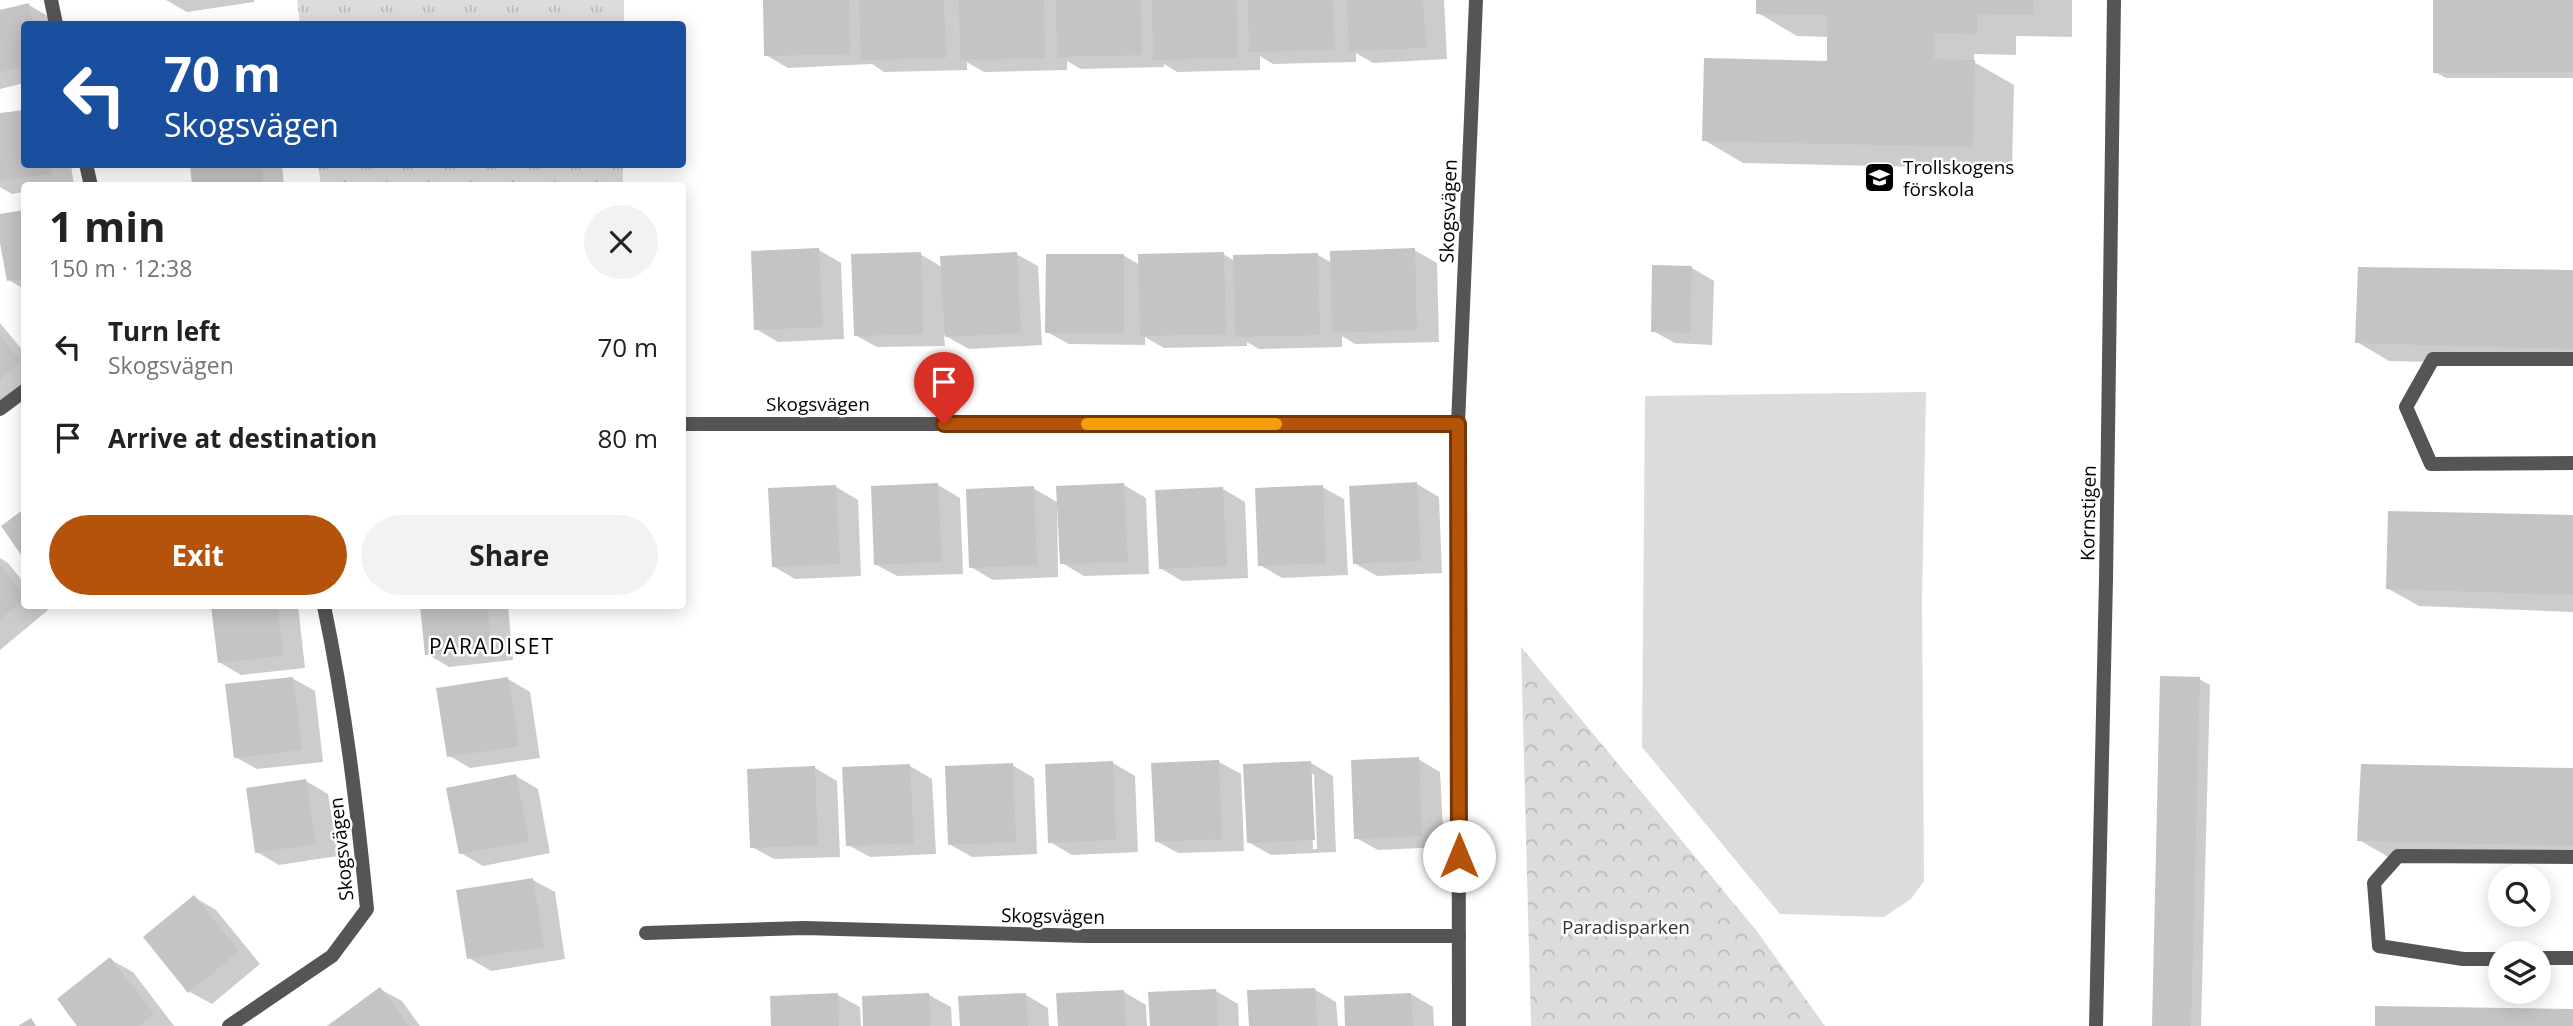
<!DOCTYPE html>
<html lang="en">
<head>
<meta charset="utf-8">
<style>
  :root { --surface:#fff; --page:#f2f2f2; --text:#222; --muted:#767676; --accent:#b45309 }
  body { margin:0; font-family:"Open Sans",sans-serif; background:var(--page); color:var(--text); height:100vh; display:flex; flex-direction:column; font-size:26px; white-space:nowrap }
  * { box-sizing:border-box; margin:0 }
  p { font-size:23px; color:var(--muted) }
  .icon { flex:none; width:38px; height:38px; fill:none; stroke:currentColor; stroke-width:2; stroke-linecap:round; stroke-linejoin:round }
  .map { position:relative; flex:1; overflow:hidden }
  .details { position:absolute; left:21px; top:182px; width:665px; height:427px; display:flex; flex-direction:column; background:var(--surface); border-radius:7px; box-shadow:0 4px 18px #0003 }
  .details>* { flex:none }
  .top-card { position:absolute; left:21px; top:21px; width:665px; height:147px; border-radius:7px; box-shadow:0 4px 18px #0003; background:#1a4fa0; color:#fff; overflow:hidden }
  .controls { position:absolute; left:2488px; top:864px; display:grid; gap:14px }
  .controls a { display:grid; place-items:center; width:63px; height:63px; border-radius:50%; background:var(--surface); box-shadow:0 4px 18px #0003; font-size:35px }
  .pin { position:absolute; display:grid; place-items:center; width:60px; height:60px; color:#fff; margin:-72px -30px; border-radius:50% 50% 50% 0; rotate:-45deg; box-shadow:0 0 7px #0007 }
  .pin .icon { rotate:45deg }
  .me { position:absolute; width:77px; margin:-38px; rotate:0deg; stroke-linejoin:round; filter:drop-shadow(0 0 5px #0008) }
  .turn { display:flex; align-items:center; gap:24px; height:147px; padding:0 28px; font-size:32px }
  .turn .icon { width:91px; height:91px; stroke-width:2.5 }
  .turn b { display:block; font-size:49px; line-height:60px }
  .round { display:grid; place-items:center; flex:none; width:74px; height:74px; border-radius:37px; background:var(--page) }
  .headline { display:flex; align-items:center; justify-content:space-between; height:119px; padding:0 28px }
  h1 { font-size:42px; font-weight:700; line-height:52px }
  .button { display:flex; gap:14px; margin-top:auto; padding:14px 28px }
  .button a { flex:1; height:80px; border-radius:42px; background:var(--accent); color:#fff; font-size:28px; font-weight:700; line-height:80px; text-align:center }
  .button a+a { background:var(--page); color:var(--text) }
  ul { padding:0; list-style:none }
  li { display:flex; align-items:center; gap:21px; height:91px; padding:0 28px }
  li div { flex:1 }
  li b { display:block; font-size:26px }
  li em { font-style:normal }
  .map>svg:first-child { display:block }
</style>
</head>
<body>
<div class="map">
<svg width="2573" height="1026" viewBox="0 0 2573 1026">
  <defs>
    <pattern id="grass-tufts" width="24" height="20" patternUnits="userSpaceOnUse" patternTransform="scale(1.75)"><rect width="24" height="20" fill="#dcdcdc"/><path d="M3 7l-1-3M5 7V3M7 7l1-3M15 17l-1-3M17 17v-4M19 17l1-3" fill="none" stroke="#bbb"/></pattern>
    <pattern id="forest-crowns" width="20" height="18" patternUnits="userSpaceOnUse" patternTransform="scale(1.75)"><rect width="20" height="18" fill="#dcdcdc"/><path d="M2 6a3 3 0 1 1 6 0M12 15a3 3 0 1 1 6 0" fill="none" stroke="#bbb"/></pattern>
  </defs>
  <rect width="100%" height="100%" fill="#fff"/>
  <!-- grass -->
  <g fill="url(#grass-tufts)">
    <path d="M297,0H624V24H300Z"/>
    <path d="M318,165H623V185H321Z"/>
  </g>
  <!-- forest -->
  <path fill="url(#forest-crowns)" d="M1521,647L1756,930L1825,1026H1531Z"/>
  <!-- garden -->
  <path fill="#dcdcdc" d="M1926,392L1922,600L1924,881L1911,899L1884,917L1780,914L1642,747L1645,396Z"/>
  <!-- shadow -->
  <g fill="#0003" fill-rule="evenodd">
    <path d="M166,0H254V2L187,12Z"/>
    <path d="M765,0H1444L1447,59L1373,63L1356,53V62L1273,64L1260,56V70L1177,72L1164,64V67L1081,69L1067,61V70L984,72L967,62V70L884,72L872,64L788,68L766,55Z"/>
    <path d="M1758,0H2072V37L2016,36V55L1974,54V62L2014,85L2012,169L1743,163L1704,140L1828,63L1829,37L1797,36L1758,13Z"/>
    <path d="M2435,0H2573V78H2446L2435,72Z"/>
    <path d="M29,5L51,18L52,24H24V83L0,89V12Z"/>
    <path d="M24,111V164H71L74,186H24V192L12,194L0,187V115Z"/>
    <path d="M191,164H282L284,186H194Z"/>
    <path d="M24,212V289L9,280L0,233V216Z"/>
    <path d="M819,250L841,263L844,339L778,342L756,329Z"/>
    <path d="M1414,250L1437,263L1439,342L1355,344L1342,336V347L1259,349L1247,342V346L1164,348L1145,337V345L1069,344L1047,332L1123,255L1140,265L1223,254L1235,261L1318,255L1332,263Z"/>
    <path d="M920,254L942,267L1016,254L1038,266L1042,345L969,349L944,335L945,346L877,347L855,335Z"/>
    <path d="M1692,268L1714,281L1712,345L1675,343L1653,331Z"/>
    <path d="M2573,272V365L2389,361L2357,342Z"/>
    <path d="M0,323L24,352V389L0,409Z"/>
    <path d="M1417,484L1439,497L1442,573L1377,576L1354,563Z"/>
    <path d="M938,485L960,498L963,574L897,576L875,564Z"/>
    <path d="M1124,485L1146,498L1149,574L1084,576L1062,563Z"/>
    <path d="M836,487L858,500L861,576L795,579L773,566Z"/>
    <path d="M1322,487L1344,499L1348,575L1282,578L1260,565Z"/>
    <path d="M1033,488L1057,502L1058,577L993,580L971,567Z"/>
    <path d="M1223,489L1245,502L1248,578L1182,581L1160,568Z"/>
    <path d="M2573,517V612L2419,606L2387,588Z"/>
    <path d="M0,558L8,563L24,583V606H44L48,610L0,650Z"/>
    <path d="M213,606H298L305,668L241,675L219,662Z"/>
    <path d="M421,606H508L513,660L449,667L427,654Z"/>
    <path d="M292,678L315,691L323,762L257,769L235,757Z"/>
    <path d="M508,679L530,692L540,758L470,768L448,755Z"/>
    <path d="M2199,679L2210,685L2201,1026H2153Z"/>
    <path d="M1418,759L1440,772L1444,847L1378,850L1356,838Z"/>
    <path d="M1219,762L1241,774L1244,851L1178,853L1156,841Z"/>
    <path d="M1113,763L1135,776L1138,852L1072,855L1050,842Z"/>
    <path d="M1311,763L1333,776L1336,852L1271,855L1248,842ZM1310,774H1314L1317,849H1313Z"/>
    <path d="M1012,765L1034,778L1037,854L972,857L949,844Z"/>
    <path d="M910,766L932,779L936,854L870,857L848,845Z"/>
    <path d="M815,768L837,781L840,857L774,859L752,847Z"/>
    <path d="M2573,770V862L2390,858L2359,840Z"/>
    <path d="M516,776L538,789L550,853L483,866L461,853Z"/>
    <path d="M306,781L328,794L338,856L279,865L257,852Z"/>
    <path d="M533,880L555,892L565,959L491,971L469,958Z"/>
    <path d="M194,897L216,910L260,964L212,1004L190,992Z"/>
    <path d="M111,960L133,972L174,1026H79Z"/>
    <path d="M380,989L402,1001L420,1026H331Z"/>
    <path d="M1314,989L1336,1002L1338,1026H1251Z"/>
    <path d="M1216,991L1238,1004L1239,1026H1152Z"/>
    <path d="M1124,992L1146,1005L1147,1026H1059Z"/>
    <path d="M1411,994L1433,1007L1434,1026H1347Z"/>
    <path d="M838,995L860,1007L861,1026H773Z"/>
    <path d="M929,995L951,1007L952,1026H865Z"/>
    <path d="M1026,995L1048,1008L1049,1026H961Z"/>
  </g>
  <!-- building -->
  <g fill="#c4c4c4">
    <path d="M763,0H849L850,54L764,56Z"/>
    <path d="M859,0H944L946,58L861,60Z"/>
    <path d="M959,0H1044L1045,58L960,60Z"/>
    <path d="M1056,0H1141L1142,55L1057,57Z"/>
    <path d="M1152,0H1237L1238,58L1153,60Z"/>
    <path d="M1248,0H1333L1335,50L1249,52Z"/>
    <path d="M1347,0H1423L1426,48L1349,51Z"/>
    <path d="M1756,0H2033V15L1977,14V34L1935,33L1934,59L1975,60L1973,147L1702,141L1704,58L1827,61V15L1756,14Z"/>
    <path d="M2433,0H2573V72L2433,73Z"/>
    <path d="M29,3L33,24H24V67L0,72V10Z"/>
    <path d="M24,110V164H51L52,174L0,181V113Z"/>
    <path d="M190,164H261L264,186H192Z"/>
    <path d="M24,210V278L7,281L0,243V214Z"/>
    <path d="M819,248L823,327L754,330L751,251Z"/>
    <path d="M1415,248L1417,330L1332,333L1330,251Z"/>
    <path d="M921,252L923,334L854,336L851,254Z"/>
    <path d="M1017,252L1021,333L945,337L940,256Z"/>
    <path d="M1224,252L1226,334L1140,336L1138,254Z"/>
    <path d="M1318,253L1320,335L1235,337L1233,255Z"/>
    <path d="M1046,254H1124V333H1045Z"/>
    <path d="M1652,265L1692,266L1690,333L1651,332Z"/>
    <path d="M2358,267L2573,270V349L2355,343Z"/>
    <path d="M0,335L21,362L0,379Z"/>
    <path d="M1417,482L1421,561L1353,564L1349,486Z"/>
    <path d="M938,483L942,562L874,565L871,486Z"/>
    <path d="M1124,483L1128,562L1060,564L1056,486Z"/>
    <path d="M836,485L840,564L772,567L768,488Z"/>
    <path d="M1323,485L1326,563L1258,566L1255,488Z"/>
    <path d="M1034,486L1037,565L969,568L966,489Z"/>
    <path d="M1223,487L1227,566L1159,569L1155,490Z"/>
    <path d="M24,509V559L1,526Z"/>
    <path d="M2388,511L2573,515V595L2386,589Z"/>
    <path d="M0,565L24,594V599L0,620Z"/>
    <path d="M211,606H278L283,656L218,663Z"/>
    <path d="M420,606H487L492,648L425,655Z"/>
    <path d="M2160,676L2200,677L2191,1026H2152Z"/>
    <path d="M293,677L302,750L234,758L225,684Z"/>
    <path d="M508,677L519,746L447,757L436,688Z"/>
    <path d="M1419,757L1422,836L1354,839L1351,760Z"/>
    <path d="M1219,760L1222,839L1155,842L1151,763Z"/>
    <path d="M1113,761L1116,840L1048,843L1045,764Z"/>
    <path d="M1311,761L1315,840L1247,843L1243,764Z"/>
    <path d="M1013,763L1016,842L948,845L945,766Z"/>
    <path d="M910,764L914,843L846,846L842,767Z"/>
    <path d="M2361,764L2573,768V846L2357,841Z"/>
    <path d="M815,766L818,845L750,848L747,769Z"/>
    <path d="M516,774L529,841L459,854L446,788Z"/>
    <path d="M306,779L316,844L255,853L246,788Z"/>
    <path d="M533,878L544,947L467,959L456,890Z"/>
    <path d="M194,895L239,951L188,993L143,937Z"/>
    <path d="M110,957L154,1014L139,1026H77L57,999Z"/>
    <path d="M380,987L409,1026H327Z"/>
    <path d="M1315,988L1317,1026H1249L1247,990Z"/>
    <path d="M1216,989L1218,1026H1150L1148,992Z"/>
    <path d="M1124,990L1126,1026H1058L1056,993Z"/>
    <path d="M838,993L839,1026H771L770,996Z"/>
    <path d="M929,993L931,1026H863L862,996Z"/>
    <path d="M1026,993L1028,1026H960L958,996Z"/>
    <path d="M1411,993L1413,1026H1345L1344,996Z"/>
    <path d="M2375,1006L2573,1009V1026H2375Z"/>
    <path d="M31,1018L36,1026H18Z"/>
  </g>
  <g fill="none" stroke-linecap="round" stroke-linejoin="round">
    <!-- lane -->
    <g stroke="#555" stroke-width="14">
      <path d="M2573,359H2433L2406,407L2431,464L2573,463"/>
      <path d="M2539,958H2573"/>
      <path d="M2501,959H2463L2379,946L2374,883L2398,856L2573,857"/>
    </g>
    <!-- street -->
    <g stroke="#555" stroke-width="14">
      <path d="M51,0L56,24"/>
      <path d="M86,164L91,186"/>
      <path d="M0,409L24,391"/>
      <path d="M682,424H1458"/>
      <path d="M646,933L804,928L1086,936H1459"/>
      <path d="M229,1026L332,956L367,909C357,807 345,706 324,606"/>
      <path d="M1459,1026L1458,424L1476,0"/>
      <path d="M2096,1026L2106,579L2114,0"/>
    </g>
  </g>
  <g fill="none" stroke-linecap="round" stroke-linejoin="round">
    <defs>
      <path id="route" d="M944,424H1458L1459,856"/>
    </defs>
    <!-- route casing -->
    <use href="#route" stroke="#753606" stroke-width="18"/>
    <!-- route -->
    <use href="#route" stroke="#b45309" stroke-width="12"/>
    <!-- slow -->
    <path stroke="#f59e0b" stroke-width="12" d="M1087,424H1276"/>
  </g>
  <!-- icons -->
  <defs>
    <symbol id="school-square" viewBox="-11 -11 22 22"><rect x="-9" y="-9" width="18" height="18" rx="4" fill="#000" stroke="#fff"/><path d="M0-5L7-2L0 1L-7-2ZM-4 1L0 2.5L4 1V4Q0 6-4 4Z" fill="#fff"/></symbol>
  </defs>
  <g fill-rule="evenodd">
    <use href="#school-square" x="1862" y="160" width="35" height="35"/>
  </g>
  <g text-anchor="middle" dominant-baseline="central" stroke-width="5" stroke-linejoin="round" paint-order="stroke">
    <!-- poi labels -->
    <g font-size="19" fill="#000" stroke="#fff" text-anchor="start">
      <text x="1903" y="167">Trollskogens<tspan x="1903" dy="22">förskola</tspan></text>
    </g>
    <!-- street labels -->
    <g font-size="19" fill="#000" stroke="#fff">
      <text transform="translate(1448 211) rotate(-88)">Skogsvägen</text>
      <text x="818" y="404">Skogsvägen</text>
      <text transform="translate(2088 513) rotate(-89)">Kornstigen</text>
      <text transform="translate(341 849) rotate(-96)">Skogsvägen</text>
      <text transform="translate(1053 916) rotate(1)">Skogsvägen</text>
    </g>
    <!-- park labels -->
    <g font-size="19" fill="#333" stroke="#fff">
      <text x="1626" y="927">Paradisparken</text>
    </g>
    <!-- neighbourhood labels -->
    <g font-size="21" letter-spacing="2" fill="#000" stroke="#fff">
      <text x="492" y="646">PARADISET</text>
    </g>
  </g>
</svg>
<div class="controls">
<a><svg class="icon" aria-label="search" viewBox="0 0 24 24"><circle cx="10" cy="10" r="6"/><path d="M15 15l6 6"/></svg></a>
<a><svg class="icon" aria-label="layers" viewBox="0 0 24 24"><path d="M12 4l9 5-9 5-9-5zM3 14l9 5 9-5"/></svg></a>
</div>
<div class="pin" style="left:944px;top:424px;background:#d93025"><svg class="icon" aria-label="arrive" viewBox="0 0 24 24"><path d="M6 21V4h12l-3 4 3 4H6"/></svg></div>
<svg class="me" style="left:1459px;top:856px" viewBox="-20 -20 40 40"><circle r="19" fill="#fff"/><path d="M0-13L10 11 0 6-10 11z" fill="#b45309"/></svg>
<div class="top-card">
<div class="turn"><svg class="icon" aria-label="left" viewBox="0 0 24 24"><path d="M17 20v-9H6M10 6l-5 5 5 5"/></svg><div><b>70 m</b>Skogsvägen</div></div>
</div>
<section class="details">
<div class="headline"><div><h1>1 min</h1><p>150 m · 12:38</p></div><a class="round"><svg class="icon" aria-label="close" viewBox="0 0 24 24"><path d="M6 6l12 12M18 6L6 18"/></svg></a></div>
<ul>
<li><svg class="icon" aria-label="left" viewBox="0 0 24 24"><path d="M17 20v-9H6M10 6l-5 5 5 5"/></svg><div><b>Turn left</b><p>Skogsvägen</p></div><em>70 m</em></li>
<li><svg class="icon" aria-label="arrive" viewBox="0 0 24 24"><path d="M6 21V4h12l-3 4 3 4H6"/></svg><div><b>Arrive at destination</b></div><em>80 m</em></li>
</ul>
<div class="button"><a>Exit</a><a>Share</a></div>
</section>
</div>
</body>
</html>
